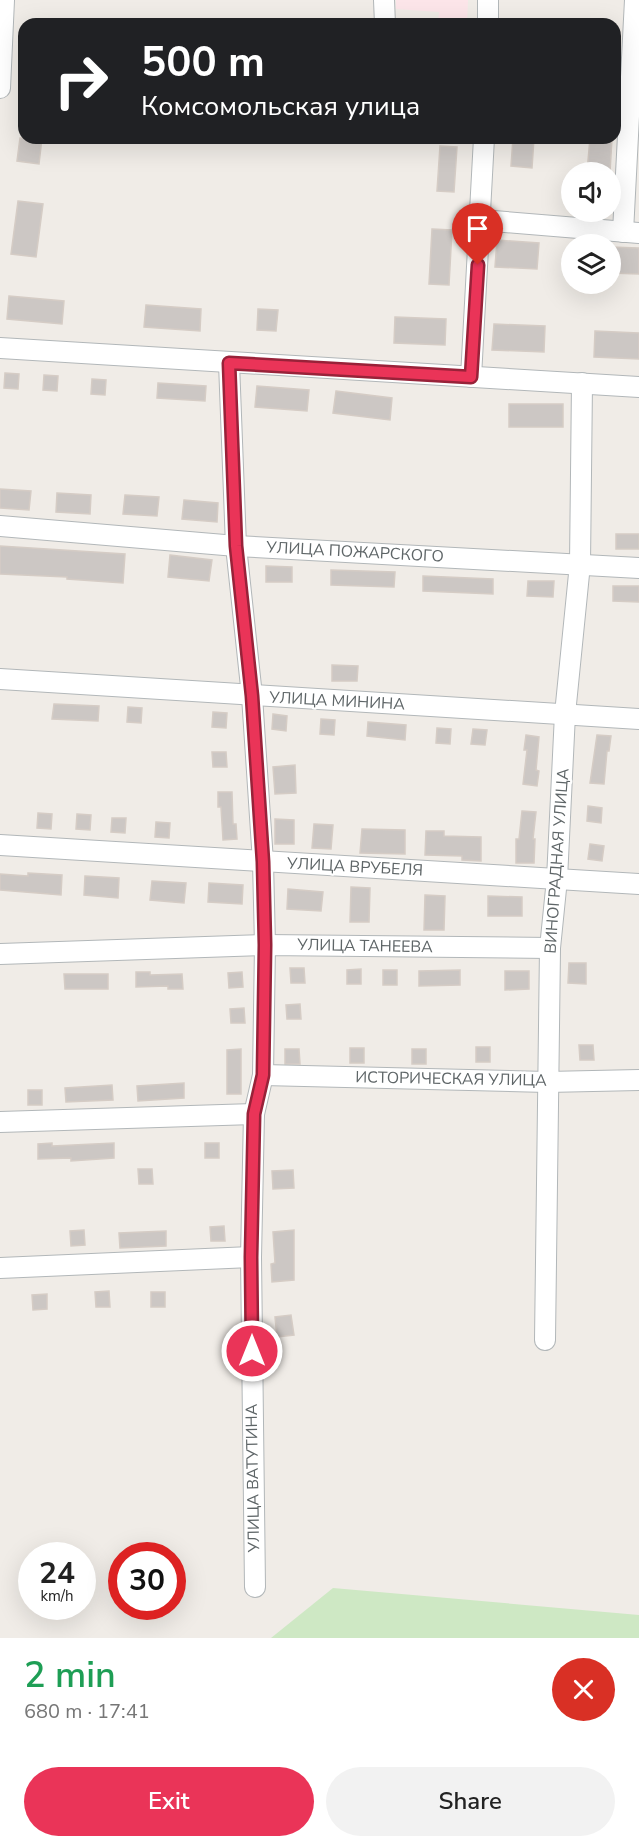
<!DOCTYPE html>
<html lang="en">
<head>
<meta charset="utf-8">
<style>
  :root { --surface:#fff; --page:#f2f2f2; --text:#222; --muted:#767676; --accent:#ea3458 }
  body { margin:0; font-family:"Nunito Sans",sans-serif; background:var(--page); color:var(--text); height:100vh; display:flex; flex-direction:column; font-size:22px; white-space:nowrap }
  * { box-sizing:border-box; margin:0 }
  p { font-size:20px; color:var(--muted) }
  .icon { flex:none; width:33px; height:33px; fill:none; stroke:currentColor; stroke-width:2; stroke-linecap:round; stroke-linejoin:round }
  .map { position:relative; height:1638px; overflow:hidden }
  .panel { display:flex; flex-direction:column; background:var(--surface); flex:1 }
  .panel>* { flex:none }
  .guide { position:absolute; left:18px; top:18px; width:603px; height:126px; border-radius:18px; box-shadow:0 6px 24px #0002; background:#202124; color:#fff; overflow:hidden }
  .tools { position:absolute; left:561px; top:162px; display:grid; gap:12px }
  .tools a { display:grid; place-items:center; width:60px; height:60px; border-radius:50%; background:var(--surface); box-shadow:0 6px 24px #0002; font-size:30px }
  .speed { position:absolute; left:18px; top:1542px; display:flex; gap:12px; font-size:30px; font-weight:700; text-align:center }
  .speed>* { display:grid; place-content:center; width:78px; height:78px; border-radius:50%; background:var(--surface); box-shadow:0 6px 24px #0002; line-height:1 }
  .speed small { font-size:15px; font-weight:400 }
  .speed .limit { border:9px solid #d22; background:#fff; color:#111 }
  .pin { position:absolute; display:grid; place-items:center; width:51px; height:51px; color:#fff; margin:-62px -26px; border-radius:50% 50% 50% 0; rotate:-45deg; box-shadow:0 0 6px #0007 }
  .pin .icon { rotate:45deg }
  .me { position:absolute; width:66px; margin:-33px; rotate:0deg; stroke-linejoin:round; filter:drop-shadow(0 0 4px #0008) }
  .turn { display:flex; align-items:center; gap:21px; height:126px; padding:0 24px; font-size:27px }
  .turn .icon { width:78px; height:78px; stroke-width:2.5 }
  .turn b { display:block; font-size:42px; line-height:51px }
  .round { display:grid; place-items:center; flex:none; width:63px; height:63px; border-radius:32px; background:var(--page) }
  .head { display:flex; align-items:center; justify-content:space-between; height:102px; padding:0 24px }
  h1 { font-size:36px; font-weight:600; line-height:45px; color:#1e9e55 }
  .button { display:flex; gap:12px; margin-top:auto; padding:12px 24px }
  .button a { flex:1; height:69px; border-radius:36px; background:var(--accent); color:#fff; font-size:24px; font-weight:600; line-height:69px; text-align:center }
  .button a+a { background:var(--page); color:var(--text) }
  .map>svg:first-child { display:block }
</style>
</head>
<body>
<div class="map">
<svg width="639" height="1638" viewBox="0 0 639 1638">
  <rect width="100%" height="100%" fill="#f0ece7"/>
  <!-- medical -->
  <path fill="#fce5e9" d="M396,0H468L467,24H438L439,12L396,9Z"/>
  <!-- green -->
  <path fill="#cee8c4" d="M333,1588L639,1615V1638H271Z"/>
  <!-- building -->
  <g fill="#ccc7c4" stroke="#d5ccc5" stroke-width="1.5">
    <path d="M20,138H42L39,164L17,161Z"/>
    <path d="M513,138H534L532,168L511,166Z"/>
    <path d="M590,138H612L610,172H587Z"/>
    <path d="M440,146L457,147L454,192L437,191Z"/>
    <path d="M18,201L43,204L36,257L11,254Z"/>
    <path d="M432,229L452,230L449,285L429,284Z"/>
    <path d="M497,240L539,243L537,269L495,267Z"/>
    <path d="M610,247L639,248V274L610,273Z"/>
    <path d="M9,296L64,301L62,324L7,319Z"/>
    <path d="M146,305L201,309L200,331L144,327Z"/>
    <path d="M258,309L278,310L276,331L257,330Z"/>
    <path d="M395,317L446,319L445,345L394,343Z"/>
    <path d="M494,324L545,326L544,352L492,350Z"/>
    <path d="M595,331L639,333V359L594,357Z"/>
    <path d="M5,373L19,374L18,389L4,388Z"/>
    <path d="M44,375L58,376L57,391L43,390Z"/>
    <path d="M92,379L106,380L105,395L91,394Z"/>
    <path d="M158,383L206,386L205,401L157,398Z"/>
    <path d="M257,386L309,390L307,411L255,407Z"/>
    <path d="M336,391L392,398L390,420L333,413Z"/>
    <rect x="509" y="404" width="54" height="23"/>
    <path d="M0,489L31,491L29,510L0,508Z"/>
    <path d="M57,493L91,495L90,514L56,512Z"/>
    <path d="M125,495L159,497L157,516L123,514Z"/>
    <path d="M184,500L218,503L217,522L182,519Z"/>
    <rect x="616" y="534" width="23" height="15"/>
    <path d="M0,546L125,554L123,583L67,579V577L0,574Z"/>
    <path d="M170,555L212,560L209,581L168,577Z"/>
    <path d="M266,566L292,567V582H266Z"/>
    <path d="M331,570L395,572L394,587L331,585Z"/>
    <path d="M423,576L493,579V594L423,591Z"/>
    <path d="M528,581H554L553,597L527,596Z"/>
    <path d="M613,586H639V602L613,601Z"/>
    <path d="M332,665L358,666L357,681H332Z"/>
    <path d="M54,704L99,706L98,721L52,719Z"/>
    <path d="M128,707L142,708L141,723L127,722Z"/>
    <path d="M213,712L227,713L226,728L212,727Z"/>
    <path d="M273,714L287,716L286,731L272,729Z"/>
    <path d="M321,719L335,720L334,735L320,734Z"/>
    <path d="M368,722L406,725L405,740L367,736Z"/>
    <path d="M437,728L451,729L450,744L436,743Z"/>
    <path d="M473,729L487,730L485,745L471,744Z"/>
    <path d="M526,735L539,737L536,770L539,771L537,786L523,784L527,750H524Z"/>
    <path d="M597,735L611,736L609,751H607L604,784L590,783Z"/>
    <path d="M212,752H226L227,767H213Z"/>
    <path d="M295,765L296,793L275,794L273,767Z"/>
    <path d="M218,792H232L233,824H236L237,839L223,840L221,807H218Z"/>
    <path d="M588,806L602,808L601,823L587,821Z"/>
    <path d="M522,811L536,812L533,839H535L534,863H516V839H519Z"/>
    <path d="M38,813L52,814L51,829L37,828Z"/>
    <path d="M77,814L91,815L90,830L76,829Z"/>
    <path d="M112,818H126L125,833L111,832Z"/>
    <path d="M275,819L294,820V844H275Z"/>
    <path d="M156,822L170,823L169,838L155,837Z"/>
    <path d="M314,824L333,825L331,849L312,848Z"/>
    <path d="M362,829L405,830V854L360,853Z"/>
    <path d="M426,831H444V836L481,837V861L462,860V856L425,855Z"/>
    <path d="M590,844L604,846L602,861L588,859Z"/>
    <path d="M28,873L62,875L61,895L0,890V874L28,876Z"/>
    <path d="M85,876L119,878L118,898L84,895Z"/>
    <path d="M152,881L186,883L184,903L150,900Z"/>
    <path d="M209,883L243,885L242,904L208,902Z"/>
    <path d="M351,887L370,888L369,922H350Z"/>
    <path d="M288,889L323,892L321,911L287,909Z"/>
    <path d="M425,895L445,896L444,930H424Z"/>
    <path d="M488,896L522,897V916H488Z"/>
    <path d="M569,963H586V984L568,983Z"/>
    <path d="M290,968H304L305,983H291Z"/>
    <path d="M361,969V984H347V970Z"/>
    <rect x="383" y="970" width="14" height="15"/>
    <path d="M460,970V985L419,986V971Z"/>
    <path d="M505,971H529V989L505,990Z"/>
    <path d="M136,972H150V975L182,974L183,989H168V986L136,987Z"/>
    <path d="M242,972L243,987L229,988L228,973Z"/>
    <path d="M64,974H108V989H65Z"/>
    <path d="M300,1004L301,1019H287L286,1005Z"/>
    <path d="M244,1008L245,1023H231L230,1009Z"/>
    <path d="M579,1045H593L594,1060H580Z"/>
    <rect x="476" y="1047" width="14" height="15"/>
    <rect x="350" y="1048" width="14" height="15"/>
    <path d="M241,1049V1094H227V1050Z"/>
    <path d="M285,1049H299L300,1064H285Z"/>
    <rect x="412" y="1049" width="14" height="15"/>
    <path d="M184,1083V1098L138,1101L137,1086Z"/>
    <path d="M112,1085L113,1100L66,1102L65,1088Z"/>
    <rect x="28" y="1090" width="14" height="15"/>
    <path d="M52,1143V1146L114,1143V1158L71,1161V1158L38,1159V1144Z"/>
    <rect x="205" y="1143" width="14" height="15"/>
    <path d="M138,1169H152L153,1184H139Z"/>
    <path d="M293,1170L294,1188L273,1189L272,1171Z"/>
    <path d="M224,1226L225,1241H211L210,1227Z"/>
    <path d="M84,1230L85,1245L71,1246L70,1231Z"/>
    <path d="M294,1230V1280L272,1282L271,1264L275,1263L273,1232Z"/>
    <path d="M166,1231V1246L120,1248L119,1233Z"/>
    <path d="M109,1291L110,1307H96L95,1292Z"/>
    <rect x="151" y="1292" width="14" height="15"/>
    <path d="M47,1294V1309L33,1310L32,1295Z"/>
    <path d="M291,1315L294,1335L277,1337L275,1317Z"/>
  </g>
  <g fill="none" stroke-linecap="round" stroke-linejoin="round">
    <defs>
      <g id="minor">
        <path d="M384,0L385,24"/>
        <path d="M488,24V0"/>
        <path d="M0,88L4,0"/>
        <path d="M481,220L639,233"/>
        <path d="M623,232L635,0"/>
        <path d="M0,348L639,387"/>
        <path d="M229,363L236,546L252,696L263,862L265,945L263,1075L254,1114L251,1257L255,1587"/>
        <path d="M471,377L484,138"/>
        <path d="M0,526L236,546L639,568"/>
        <path d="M0,679L639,719"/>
        <path d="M0,845L639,884"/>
        <path d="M0,954L265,945L550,948"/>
        <path d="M263,1075L547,1082L639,1080"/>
        <path d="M0,1122L254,1114"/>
        <path d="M0,1268L251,1257"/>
        <path d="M545,1340L550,948L557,879L565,714L580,564L582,383"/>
      </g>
    </defs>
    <!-- minor casing -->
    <use href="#minor" stroke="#b2b7b9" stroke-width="22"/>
    <!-- minor -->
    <use href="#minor" stroke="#fff" stroke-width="20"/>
  </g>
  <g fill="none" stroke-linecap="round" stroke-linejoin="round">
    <defs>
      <path id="route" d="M252,1351L251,1257L254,1114L263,1075L265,945L263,862L252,696L236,546L229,363L471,377L478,265"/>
    </defs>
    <!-- route casing -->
    <use href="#route" stroke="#982239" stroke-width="15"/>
    <!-- route -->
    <use href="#route" stroke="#ea3458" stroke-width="10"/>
  </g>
  <g text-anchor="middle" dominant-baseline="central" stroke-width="4.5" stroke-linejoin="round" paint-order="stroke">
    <!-- street labels -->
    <g font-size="16" fill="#5e6567" stroke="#fff">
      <text transform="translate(355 552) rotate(3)">УЛИЦА ПОЖАРСКОГО</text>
      <text transform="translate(337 701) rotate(3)">УЛИЦА МИНИНА</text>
      <text transform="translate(557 861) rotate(-86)">ВИНОГРАДНАЯ УЛИЦА</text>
      <text transform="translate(355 867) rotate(3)">УЛИЦА ВРУБЕЛЯ</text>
      <text transform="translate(365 946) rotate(1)">УЛИЦА ТАНЕЕВА</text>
      <text transform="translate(451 1079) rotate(1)">ИСТОРИЧЕСКАЯ УЛИЦА</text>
      <text transform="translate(253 1478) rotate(-91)">УЛИЦА ВАТУТИНА</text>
    </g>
  </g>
</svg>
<div class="tools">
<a><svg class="icon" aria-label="sound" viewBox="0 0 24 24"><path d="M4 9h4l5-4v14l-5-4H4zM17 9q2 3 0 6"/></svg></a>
<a><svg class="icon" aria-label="layers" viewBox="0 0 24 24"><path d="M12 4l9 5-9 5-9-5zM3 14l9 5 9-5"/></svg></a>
</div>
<div class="speed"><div>24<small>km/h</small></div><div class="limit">30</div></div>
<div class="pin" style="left:478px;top:265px;background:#d93025"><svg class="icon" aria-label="arrive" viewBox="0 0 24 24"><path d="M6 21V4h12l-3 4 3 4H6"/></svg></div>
<svg class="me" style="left:252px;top:1351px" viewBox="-20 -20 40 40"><circle r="17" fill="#ea3458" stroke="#fff" stroke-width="3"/><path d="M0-11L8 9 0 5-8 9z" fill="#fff"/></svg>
<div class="guide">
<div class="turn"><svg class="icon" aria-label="right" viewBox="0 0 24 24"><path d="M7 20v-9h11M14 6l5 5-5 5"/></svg><div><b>500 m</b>Комсомольская улица</div></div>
</div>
</div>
<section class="panel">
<div class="head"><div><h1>2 min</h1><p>680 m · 17:41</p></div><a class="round" style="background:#d93025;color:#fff"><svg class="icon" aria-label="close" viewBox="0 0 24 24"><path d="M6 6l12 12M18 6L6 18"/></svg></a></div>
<div class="button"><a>Exit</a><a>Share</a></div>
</section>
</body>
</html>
